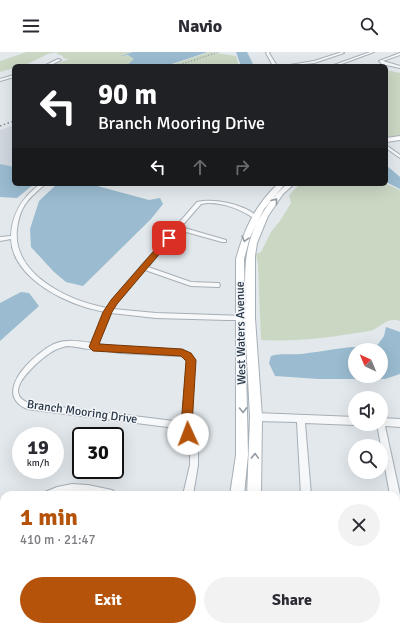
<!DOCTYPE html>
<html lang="en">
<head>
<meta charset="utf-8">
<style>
  :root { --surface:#fff; --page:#f2f2f3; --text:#2b2b33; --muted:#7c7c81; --accent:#b45309 }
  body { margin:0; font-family:Signika,sans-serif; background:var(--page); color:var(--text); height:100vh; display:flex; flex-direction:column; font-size:15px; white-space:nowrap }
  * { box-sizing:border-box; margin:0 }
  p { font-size:13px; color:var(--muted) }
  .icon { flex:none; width:22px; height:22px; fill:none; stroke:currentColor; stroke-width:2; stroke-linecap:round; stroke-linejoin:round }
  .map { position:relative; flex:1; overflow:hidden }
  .sheet { position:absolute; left:0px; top:439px; width:400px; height:140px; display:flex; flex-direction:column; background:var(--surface); border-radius:12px 12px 0 0; box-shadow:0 4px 16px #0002 }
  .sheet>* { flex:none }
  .guide { position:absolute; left:12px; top:12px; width:376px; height:122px; border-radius:6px; box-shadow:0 4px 16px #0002; background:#202124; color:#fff; overflow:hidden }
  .needle { width:26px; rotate:316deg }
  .buttons { position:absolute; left:348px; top:291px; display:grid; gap:8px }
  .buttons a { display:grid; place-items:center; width:40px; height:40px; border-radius:50%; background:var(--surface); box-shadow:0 4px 16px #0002; font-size:20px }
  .speed { position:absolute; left:12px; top:375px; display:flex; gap:8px; font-size:20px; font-weight:700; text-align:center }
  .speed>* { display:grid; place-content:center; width:52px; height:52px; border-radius:50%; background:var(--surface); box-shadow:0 4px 16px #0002; line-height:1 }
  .speed small { font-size:10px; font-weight:400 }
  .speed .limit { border:2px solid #111; border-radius:6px; background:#fff; color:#111 }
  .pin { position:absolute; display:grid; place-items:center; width:34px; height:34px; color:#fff; margin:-17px; border-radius:8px; box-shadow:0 2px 6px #0006 }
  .me { position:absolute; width:44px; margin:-22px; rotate:358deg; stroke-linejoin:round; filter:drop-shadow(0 0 3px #0008) }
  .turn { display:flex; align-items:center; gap:14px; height:84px; padding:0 20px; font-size:18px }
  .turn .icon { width:52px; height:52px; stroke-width:2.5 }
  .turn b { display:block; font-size:28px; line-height:34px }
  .lanes { display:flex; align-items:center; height:38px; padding:0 20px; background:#0003; justify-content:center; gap:20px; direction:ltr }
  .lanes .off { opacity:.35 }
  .round { display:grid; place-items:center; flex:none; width:42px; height:42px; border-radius:21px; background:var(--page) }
  .head { display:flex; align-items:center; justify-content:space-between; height:68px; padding:0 20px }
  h1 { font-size:24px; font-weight:700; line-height:30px; color:var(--accent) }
  .action { display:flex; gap:8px; margin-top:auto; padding:8px 20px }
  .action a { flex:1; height:46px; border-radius:24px; background:var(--accent); color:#fff; font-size:16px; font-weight:700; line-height:46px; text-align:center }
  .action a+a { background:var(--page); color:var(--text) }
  header { display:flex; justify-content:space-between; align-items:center; height:52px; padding:0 20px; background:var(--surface); font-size:18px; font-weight:700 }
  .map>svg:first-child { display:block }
</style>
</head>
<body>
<header><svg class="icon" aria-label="menu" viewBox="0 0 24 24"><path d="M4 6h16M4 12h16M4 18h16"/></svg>Navio<svg class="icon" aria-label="search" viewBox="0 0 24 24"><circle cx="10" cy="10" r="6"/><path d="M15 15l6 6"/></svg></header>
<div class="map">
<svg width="400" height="579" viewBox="0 0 400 579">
  <rect width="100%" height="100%" fill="#e2e8ec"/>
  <!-- built -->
  <path fill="#d0d7df" d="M14,73V124L0,121V78Z"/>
  <!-- green -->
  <g fill="#cad7c3">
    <path d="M27,0H133L122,3L131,4L134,7L126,14H51L69,7L63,6V4L57,2V0L48,2L23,14H14V16L0,20V9Z"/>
    <path d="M210,0L236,4L239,14H168Z"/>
    <path d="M386,18L400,21V83L386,85Z"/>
    <path d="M300,132H386L400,138V269C386,264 381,277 369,279C334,285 297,290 261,288L258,213L256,202L261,200L271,180L280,169L291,151L289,143Z"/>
  </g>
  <!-- water -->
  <g fill="#9abbd0" fill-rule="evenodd">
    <path d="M133,0H208L166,14H126L134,7L128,3L120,4Z"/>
    <path d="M236,0H247L254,14H241Z"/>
    <path d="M0,112L14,115V132H34L17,146L0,145Z"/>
    <path d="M386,113L400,125V137L386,130Z"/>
    <path d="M57,132H90L149,148L160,146L163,152L151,167L83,234L66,230L54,220L31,195L30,177L39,149Z"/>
    <path d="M21,240L29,241L39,254L0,289V251Z"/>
    <path d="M386,275L400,280V322L385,327H319L275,324L269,311L271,304C281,301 291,303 302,302C328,299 350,293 376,295L384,284ZM355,298H381V324H355Z"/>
  </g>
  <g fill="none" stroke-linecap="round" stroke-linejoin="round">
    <defs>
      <g id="street">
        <path d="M267,0H270L269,1L277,14H273L266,1Z"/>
        <path d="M342,0L344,1L314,11L284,14L314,9Z"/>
        <path d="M370,0H374L336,14H331Z"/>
        <path d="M400,1V3L383,9L400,14V16L382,12L379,9Z"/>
        <path d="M58,7L61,8L49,14H44Z"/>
        <path d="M14,23V25L0,29V27Z"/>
        <path d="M386,93L400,103V106L386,96Z"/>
        <path d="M40,132H45C37,140 28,146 23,156C19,163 18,170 17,177C12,223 69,249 107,256L112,248L141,214L197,150C214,146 243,152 257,164L254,166L252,165C238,156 217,148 201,152L181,175L226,188V190H222L179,178L148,215L191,230L217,231H219L220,233L219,235L191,234L145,218L116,252L113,257L156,261L245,264L248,266L247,268H228L156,266L111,261L98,292L120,295L182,298C188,300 192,302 195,308L190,374L198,395V413L193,443H183L190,413V395L183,377L27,357C0,345 18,320 34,306C40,301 47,295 54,292C66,287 79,289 91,291L105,260C70,254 13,228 11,187L0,189V185L11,184C12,161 23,145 40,132ZM67,294C76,294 88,298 95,297L120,301L181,304L185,306L187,309L182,370L28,351C25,349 20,347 19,343C12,330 45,303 55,298C59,296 63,295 67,294Z"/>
        <path d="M256,361L355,365V372H357L355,373L305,371L311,443H301L297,370L256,369L253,368L252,365L253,362Z"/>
        <path d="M381,366L400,367V375L385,374L400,443V484L396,481V443H390L377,372H381Z"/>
        <path d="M72,432L88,433L112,438L115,440L117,443H92L72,441L60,443H43L45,440L57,435Z"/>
        <path d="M4,514V531L0,533V516Z"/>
        <path d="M66,575H76V579H64Z"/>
        <path d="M156,575H166V579H154Z"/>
        <path d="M186,575H209L211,579H187Z"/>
        <path d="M298,575H308L309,579H297Z"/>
      </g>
      <g id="secondary">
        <path d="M400,84V88L386,90V86Z"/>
        <path d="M278,132H285L264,157L250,185L244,207L245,263C246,240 243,214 249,192C255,169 270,147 287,132H294L283,142L268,164L257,191L255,204V266L262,365L261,443H247L250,365L245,270L248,403L244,443H230L236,403V207C244,178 255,153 278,132Z"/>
        <path d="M213,575H229L228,579H212Z"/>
        <path d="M231,575H247L246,579H230Z"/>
      </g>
    </defs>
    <!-- street casing -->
    <use href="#street" stroke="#a6afb7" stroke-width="2"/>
    <!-- secondary casing -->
    <use href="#secondary" stroke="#a6afb7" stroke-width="2"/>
    <!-- street -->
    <use href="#street" fill="#f6f8fa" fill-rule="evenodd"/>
    <!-- secondary -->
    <use href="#secondary" fill="#fff" fill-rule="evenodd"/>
    <!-- rail-far1 -->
    <path stroke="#7a8998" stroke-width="1" stroke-dasharray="1 2" stroke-linecap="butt" d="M177,14L218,0"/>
    <!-- rail -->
    <path stroke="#7a8998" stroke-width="1.5" stroke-dasharray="1.5 2.5" stroke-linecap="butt" d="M0,74L14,69"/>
  </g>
  <!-- one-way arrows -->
  <defs><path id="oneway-chevron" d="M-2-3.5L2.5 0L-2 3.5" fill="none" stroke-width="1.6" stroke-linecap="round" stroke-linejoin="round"/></defs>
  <g stroke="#949ba3">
    <use href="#oneway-chevron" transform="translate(275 149) rotate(-52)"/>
    <use href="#oneway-chevron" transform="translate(245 187) rotate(106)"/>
    <use href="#oneway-chevron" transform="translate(243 358) rotate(89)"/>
    <use href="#oneway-chevron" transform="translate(255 404) rotate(-88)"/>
  </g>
  <!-- route -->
  <path fill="#b45309" stroke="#753606" d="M169,183L172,184V187L117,252L112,260L99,292L182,297L191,301L196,308L192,374L193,382L192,385L188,387L184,385L181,374L186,309L181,304L93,299L89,295L103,260L111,248L167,184Z"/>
  <g text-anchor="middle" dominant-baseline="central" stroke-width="3" stroke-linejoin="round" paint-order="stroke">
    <!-- street labels -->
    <g font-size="12" fill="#283747" stroke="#f3f6f9">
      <text transform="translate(241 281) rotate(-91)">West Waters Avenue</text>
      <text transform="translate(82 360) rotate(8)">Branch Mooring Drive</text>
    </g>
  </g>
</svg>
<div class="buttons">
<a><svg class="needle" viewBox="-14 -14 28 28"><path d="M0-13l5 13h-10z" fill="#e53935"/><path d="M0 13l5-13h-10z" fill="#7c7c81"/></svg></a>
<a><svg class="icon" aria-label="sound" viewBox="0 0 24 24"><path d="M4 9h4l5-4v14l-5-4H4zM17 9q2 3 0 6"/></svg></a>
<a><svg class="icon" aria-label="search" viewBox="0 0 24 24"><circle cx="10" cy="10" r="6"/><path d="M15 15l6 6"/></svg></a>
</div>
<div class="speed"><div>19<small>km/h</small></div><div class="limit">30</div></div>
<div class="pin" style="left:169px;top:186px;background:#d93025"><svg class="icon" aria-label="arrive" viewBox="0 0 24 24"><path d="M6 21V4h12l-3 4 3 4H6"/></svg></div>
<svg class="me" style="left:188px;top:382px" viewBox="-20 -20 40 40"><circle r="19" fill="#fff"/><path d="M0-13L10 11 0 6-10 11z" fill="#b45309"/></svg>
<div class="guide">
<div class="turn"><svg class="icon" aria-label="left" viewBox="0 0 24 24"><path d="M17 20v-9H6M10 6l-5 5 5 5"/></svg><div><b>90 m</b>Branch Mooring Drive</div></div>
<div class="lanes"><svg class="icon" aria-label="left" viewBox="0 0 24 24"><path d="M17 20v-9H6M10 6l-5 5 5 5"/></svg><svg class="icon off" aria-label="ahead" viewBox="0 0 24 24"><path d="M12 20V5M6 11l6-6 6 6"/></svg><svg class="icon off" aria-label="right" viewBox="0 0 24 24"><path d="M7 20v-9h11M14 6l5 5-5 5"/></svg></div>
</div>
<section class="sheet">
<div class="head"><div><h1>1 min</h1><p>410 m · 21:47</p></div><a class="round"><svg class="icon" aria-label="close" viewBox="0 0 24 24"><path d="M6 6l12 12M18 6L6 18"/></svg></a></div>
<div class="action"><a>Exit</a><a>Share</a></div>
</section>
</div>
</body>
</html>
